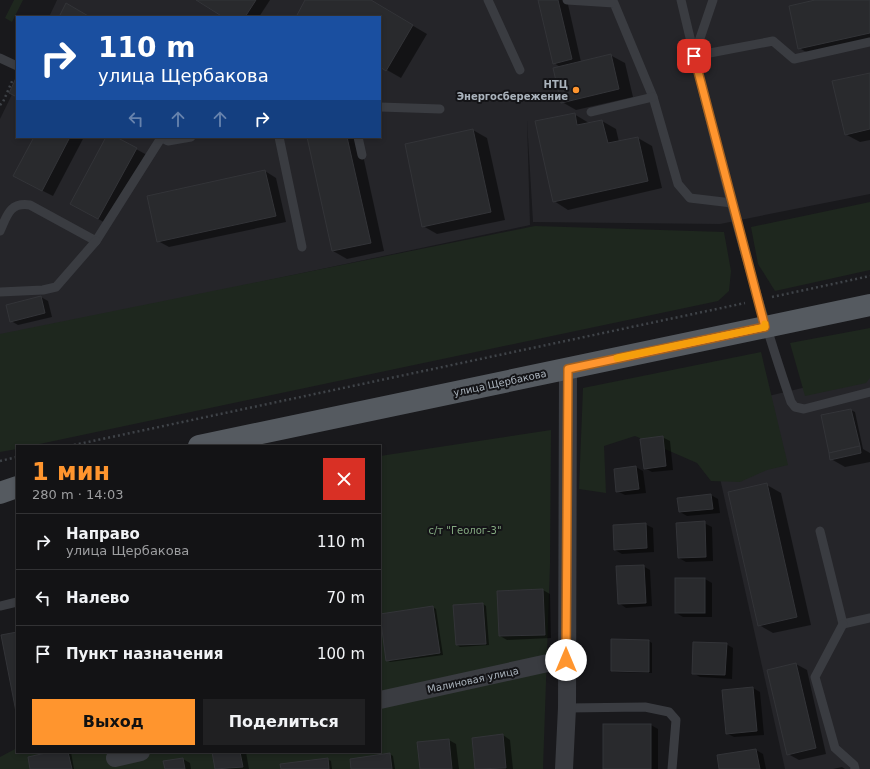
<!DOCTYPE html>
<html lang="ru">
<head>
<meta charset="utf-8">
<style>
  :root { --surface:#131315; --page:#202022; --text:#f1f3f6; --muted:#9d9ea0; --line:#323234; --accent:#ff952e }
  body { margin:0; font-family:"DejaVu Sans",sans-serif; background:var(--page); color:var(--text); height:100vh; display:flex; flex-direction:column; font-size:15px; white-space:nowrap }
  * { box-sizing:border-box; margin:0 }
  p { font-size:13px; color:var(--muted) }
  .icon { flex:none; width:22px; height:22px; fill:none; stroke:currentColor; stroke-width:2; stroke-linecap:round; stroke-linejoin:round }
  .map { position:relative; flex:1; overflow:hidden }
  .side { position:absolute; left:16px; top:445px; width:365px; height:308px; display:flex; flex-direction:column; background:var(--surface); border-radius:0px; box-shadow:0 2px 6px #0003,0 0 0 1px var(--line) }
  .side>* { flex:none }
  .banner { position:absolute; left:16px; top:16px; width:365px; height:122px; border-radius:0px; box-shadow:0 2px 6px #0003,0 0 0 1px var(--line); background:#1a4fa0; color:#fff; overflow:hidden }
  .pin { position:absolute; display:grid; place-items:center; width:34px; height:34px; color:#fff; margin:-17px; border-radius:8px; box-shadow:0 2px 6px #0006 }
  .me { position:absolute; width:44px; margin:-22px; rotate:0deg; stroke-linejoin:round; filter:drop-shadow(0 0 3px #0008) }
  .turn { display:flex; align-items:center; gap:14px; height:84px; padding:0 16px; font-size:18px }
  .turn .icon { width:52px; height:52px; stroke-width:2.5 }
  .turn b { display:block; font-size:28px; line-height:34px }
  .lanes { display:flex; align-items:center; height:38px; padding:0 16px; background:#0003; justify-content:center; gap:20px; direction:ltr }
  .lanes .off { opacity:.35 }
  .round { display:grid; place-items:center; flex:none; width:42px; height:42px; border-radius:0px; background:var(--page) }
  .summary { display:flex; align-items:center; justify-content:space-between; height:68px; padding:0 16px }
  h1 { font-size:24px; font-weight:800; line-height:30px; color:var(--accent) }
  .action { display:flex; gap:8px; margin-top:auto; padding:8px 16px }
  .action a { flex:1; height:46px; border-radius:0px; background:var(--accent); color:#111; font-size:16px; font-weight:800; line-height:46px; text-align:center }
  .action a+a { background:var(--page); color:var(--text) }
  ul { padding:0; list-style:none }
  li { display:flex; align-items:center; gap:12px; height:56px; padding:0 16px; border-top:1px solid var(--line) }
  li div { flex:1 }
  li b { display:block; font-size:15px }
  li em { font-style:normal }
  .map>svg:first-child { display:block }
</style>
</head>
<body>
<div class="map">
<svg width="870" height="769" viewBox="0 0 870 769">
  <rect width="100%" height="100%" fill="#19191c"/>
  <!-- built -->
  <g fill="#252529">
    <path d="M57,0H870V194L720,224L533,222L527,120L530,225L0,337V119L17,84V137H380V17H49Z"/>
    <path d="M870,372V769H785L705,411Z"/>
  </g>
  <!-- green -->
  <g fill="#1e271e">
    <path d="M14,0H23L12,22L5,18Z"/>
    <path d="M870,202V270L775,291L758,264L751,227Z"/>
    <path d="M535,226L724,232L731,271L729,291L718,301L30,446H17V449L0,452V334Z"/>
    <path d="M870,328V378L866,383L805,396L790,343Z"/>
    <path d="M761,352L788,465L767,470L740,482L711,481L697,463L635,436L604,446L606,493L579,489L583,388Z"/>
    <path d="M551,430L550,564L543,769H0V757L17,748V752H380V456Z"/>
  </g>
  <!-- shadow -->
  <g fill="#0007">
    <path d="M198,0H270L259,17H224Z"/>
    <path d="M306,0H369L427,34L401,78L380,66V17H297Z"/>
    <path d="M539,0H567L581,62L610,55L625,63L633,97L576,110L562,102L560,67L554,63Z"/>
    <path d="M819,0H870V41L810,54L799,48Z"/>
    <path d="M870,74V140L860,142L845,134Z"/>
    <path d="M574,114L589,123L602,121L616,129L619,142L638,138L652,146L662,188L568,210L554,201Z"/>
    <path d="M473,130L487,138L505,220L437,234L423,226Z"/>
    <path d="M35,137H84L53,196L25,182Z"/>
    <path d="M107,137H114L147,155L109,225L82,210Z"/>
    <path d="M308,137H359L384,251L347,259L333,251Z"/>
    <path d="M265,171L276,178L286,222L169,247L158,241Z"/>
    <path d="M41,297L48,301L52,317L18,325L11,321Z"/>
    <path d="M851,410L855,412L863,449L870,453V462L845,467L831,459L822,416Z"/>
    <path d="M662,437L670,441L673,470L652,472L645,468Z"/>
    <path d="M636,467L643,471L646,493L625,495L617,491L615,470Z"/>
    <path d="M767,485L781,493L811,625L773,633L759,625Z"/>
    <path d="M711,495L718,499L720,513L687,516L680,512Z"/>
    <path d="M704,523L712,527L713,561L686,562L679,558Z"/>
    <path d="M645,524L653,528L654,552L622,554L615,550Z"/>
    <path d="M643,566L650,570L652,606L626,608L619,603Z"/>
    <path d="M705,579L712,583V617H683L676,613Z"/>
    <path d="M543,590L550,594L551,638L507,640L500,636Z"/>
    <path d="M483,604L486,606L489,645L460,647L457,645Z"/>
    <path d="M433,607L436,609L443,655L390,662L387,660Z"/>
    <path d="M612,640L649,641L652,643V673L615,672L612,671Z"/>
    <path d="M726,644L733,648L732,679L700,677L693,673Z"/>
    <path d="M796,664L807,670L826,754L799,760L788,754Z"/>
    <path d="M753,688L760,692L764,735L734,737L726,733L723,691Z"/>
    <path d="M651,725L658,729V769H604Z"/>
    <path d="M503,735L510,740L513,769H476L473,739Z"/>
    <path d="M449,740L456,744L459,769H421Z"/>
    <path d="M756,750L763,754L766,769H720Z"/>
    <path d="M55,752H71L74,769H31Z"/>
    <path d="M213,752H246L249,769H216Z"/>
    <path d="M390,754L393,756L395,769H352Z"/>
    <path d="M183,759L190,763L191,769H166L165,762Z"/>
    <path d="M327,759L331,761L332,769H282Z"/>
    <path d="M842,767L845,769H833Z"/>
  </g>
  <!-- building -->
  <g fill="#292a2d" stroke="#333438">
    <path d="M196,0H256L245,17H223Z"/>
    <path d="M305,0H371L413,25L386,71L380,67V17H296Z"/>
    <path d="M538,0H558L572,59L553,64Z"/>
    <path d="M815,0H870V33L798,49L789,6Z"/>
    <path d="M66,3L90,17H59Z"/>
    <path d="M611,54L619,89L561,103L553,68Z"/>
    <path d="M870,73V129L845,135L832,81Z"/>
    <path d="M16,78H17V97L9,93Z"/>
    <path d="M575,113L577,125L602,120L608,143L638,137L648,181L553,202L535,121Z"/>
    <path d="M473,129L491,212L422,227L405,144Z"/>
    <path d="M34,137H70L42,191L13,176Z"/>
    <path d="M106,137H116L137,148L98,219L70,204Z"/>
    <path d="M307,137H347L371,243L332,251Z"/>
    <path d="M265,170L276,216L157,242L147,196Z"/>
    <path d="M41,296L45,313L10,322L6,305Z"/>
    <path d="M851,409L860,446L829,453L821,415Z"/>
    <path d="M663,436L666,466L644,469L640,439Z"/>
    <path d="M860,446L861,453L830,460L829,453Z"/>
    <path d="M636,466L639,489L616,492L614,469Z"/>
    <path d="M767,483L797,617L758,626L728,492Z"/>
    <path d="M711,494L713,509L679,512L677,498Z"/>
    <path d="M705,521L706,557L678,558L676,523Z"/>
    <path d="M646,523L647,548L614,550L613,525Z"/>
    <path d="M644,565L646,603L618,604L616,566Z"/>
    <rect x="675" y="578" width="30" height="35"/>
    <path d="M543,589L545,635L499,636L497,591Z"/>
    <path d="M483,603L486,644L456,645L453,605Z"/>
    <path d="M433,606L440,653L386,661L380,614Z"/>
    <path d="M17,632V717L1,635Z"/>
    <path d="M611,639L649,640V672L611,671Z"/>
    <path d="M693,642L727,643L725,675L692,674Z"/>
    <path d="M796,663L816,748L787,755L767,670Z"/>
    <path d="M753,687L757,731L726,734L722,690Z"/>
    <rect x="603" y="724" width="48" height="45"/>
    <path d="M503,734L506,768L475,769L472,738Z"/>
    <path d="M449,739L452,769H420L417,742Z"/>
    <path d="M756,749L760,769H719L717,755Z"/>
    <path d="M50,752H68L72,769H30L28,757Z"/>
    <path d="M212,752H240L243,767L215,769Z"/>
    <path d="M390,753L392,769H351L350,759Z"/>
    <path d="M183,758L185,769H165L163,761Z"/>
    <path d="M328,758L329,769H281L280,764Z"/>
  </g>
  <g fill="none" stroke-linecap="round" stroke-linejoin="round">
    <!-- path -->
    <g stroke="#3f4348" stroke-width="2.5" stroke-dasharray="2 3" stroke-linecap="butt">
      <path d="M0,105L3,102L13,79"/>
      <path d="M772,297L870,276"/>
      <path d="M69,446L745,303"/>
      <path d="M0,461L17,457"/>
    </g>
    <!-- lane -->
    <g stroke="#3a3c41" stroke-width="9">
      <path d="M488,0L520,70"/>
      <path d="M567,0L614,3L653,97L678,184L690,198L732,203"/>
      <path d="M681,0C713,135 746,271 791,402L795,407L804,409L870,392"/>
      <path d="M694,56L773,41L794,59L870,42"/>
      <path d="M694,56L713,0"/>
      <path d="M0,58L17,66"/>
      <path d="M380,107L440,109"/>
      <path d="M591,112L653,97"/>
      <path d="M160,137L168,141L191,137"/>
      <path d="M279,137L302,247"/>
      <path d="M358,137L362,155"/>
      <path d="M0,231C7,216 9,202 30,205L96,241L161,138"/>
      <path d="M0,292L43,290L56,287L96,241"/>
      <path d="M820,531L843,624L870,618"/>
      <path d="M0,606L17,602"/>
      <path d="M843,624L815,677L835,748L854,765L855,769"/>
      <path d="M567,708L645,707L669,712L676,720L672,769"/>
    </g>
    <!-- street -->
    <g stroke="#3a3c41" stroke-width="18">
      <path d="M380,700L566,659"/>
      <path d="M115,758L141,752"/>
      <path d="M564,769L567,708L568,369"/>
    </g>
    <!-- primary -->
    <g stroke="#555a60" stroke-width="22">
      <path d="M199,446L870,305"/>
      <path d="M0,493L17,487"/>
    </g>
  </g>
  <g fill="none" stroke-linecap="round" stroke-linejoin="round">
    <defs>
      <path id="route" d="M566,660L568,369L765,327L694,56"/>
    </defs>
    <!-- route casing -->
    <use href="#route" stroke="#a6611e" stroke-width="10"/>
    <!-- route -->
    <use href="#route" stroke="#ff952e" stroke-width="7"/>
    <!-- slow -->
    <path stroke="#f59e0b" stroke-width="7" d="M617,358L765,327V324"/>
  </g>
  <!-- markers -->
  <circle fill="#ff952e" stroke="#141417" stroke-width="1.5" cx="576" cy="90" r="4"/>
  <g text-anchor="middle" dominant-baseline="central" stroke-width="4" stroke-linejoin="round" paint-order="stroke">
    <!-- poi labels -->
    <g font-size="10" font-weight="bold" fill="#aab3bc" stroke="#141417" text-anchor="end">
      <text x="568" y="84">НТЦ<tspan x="568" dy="12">Энергосбережение</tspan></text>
    </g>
    <!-- street labels -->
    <g font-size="10" fill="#aab3bc" stroke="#141417">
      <text transform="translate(500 383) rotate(-12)">улица Щербакова</text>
      <text transform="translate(473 680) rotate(-12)">Малиновая улица</text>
    </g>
    <!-- park labels -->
    <g font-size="10" fill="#84a980" stroke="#141417">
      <text x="465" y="530">с/т "Геолог-3"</text>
    </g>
  </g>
</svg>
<div class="pin" style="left:694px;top:56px;background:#d93025"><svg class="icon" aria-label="arrive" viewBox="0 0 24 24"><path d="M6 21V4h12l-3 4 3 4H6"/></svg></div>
<svg class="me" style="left:566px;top:660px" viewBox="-20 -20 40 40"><circle r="19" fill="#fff"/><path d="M0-13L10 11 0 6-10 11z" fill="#ff952e"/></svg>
<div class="banner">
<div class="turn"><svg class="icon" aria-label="right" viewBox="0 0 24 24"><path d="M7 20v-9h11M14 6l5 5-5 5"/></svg><div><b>110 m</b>улица Щербакова</div></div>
<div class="lanes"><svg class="icon off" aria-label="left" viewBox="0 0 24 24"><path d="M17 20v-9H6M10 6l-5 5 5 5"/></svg><svg class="icon off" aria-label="ahead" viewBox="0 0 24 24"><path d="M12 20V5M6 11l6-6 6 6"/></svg><svg class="icon off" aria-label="ahead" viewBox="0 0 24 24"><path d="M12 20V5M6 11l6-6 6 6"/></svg><svg class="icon" aria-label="right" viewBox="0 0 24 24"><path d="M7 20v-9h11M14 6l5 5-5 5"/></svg></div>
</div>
<section class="side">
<div class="summary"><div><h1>1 мин</h1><p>280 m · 14:03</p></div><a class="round" style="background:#d93025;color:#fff"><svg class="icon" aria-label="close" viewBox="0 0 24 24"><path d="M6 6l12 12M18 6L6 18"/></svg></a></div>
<ul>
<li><svg class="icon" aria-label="right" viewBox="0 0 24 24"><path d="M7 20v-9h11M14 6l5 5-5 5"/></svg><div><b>Направо</b><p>улица Щербакова</p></div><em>110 m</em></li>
<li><svg class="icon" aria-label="left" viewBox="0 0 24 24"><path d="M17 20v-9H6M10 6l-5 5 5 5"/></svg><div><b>Налево</b></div><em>70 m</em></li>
<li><svg class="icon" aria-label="arrive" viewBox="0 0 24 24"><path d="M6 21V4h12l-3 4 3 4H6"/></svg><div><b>Пункт назначения</b></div><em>100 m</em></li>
</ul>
<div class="action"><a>Выход</a><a>Поделиться</a></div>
</section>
</div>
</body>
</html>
